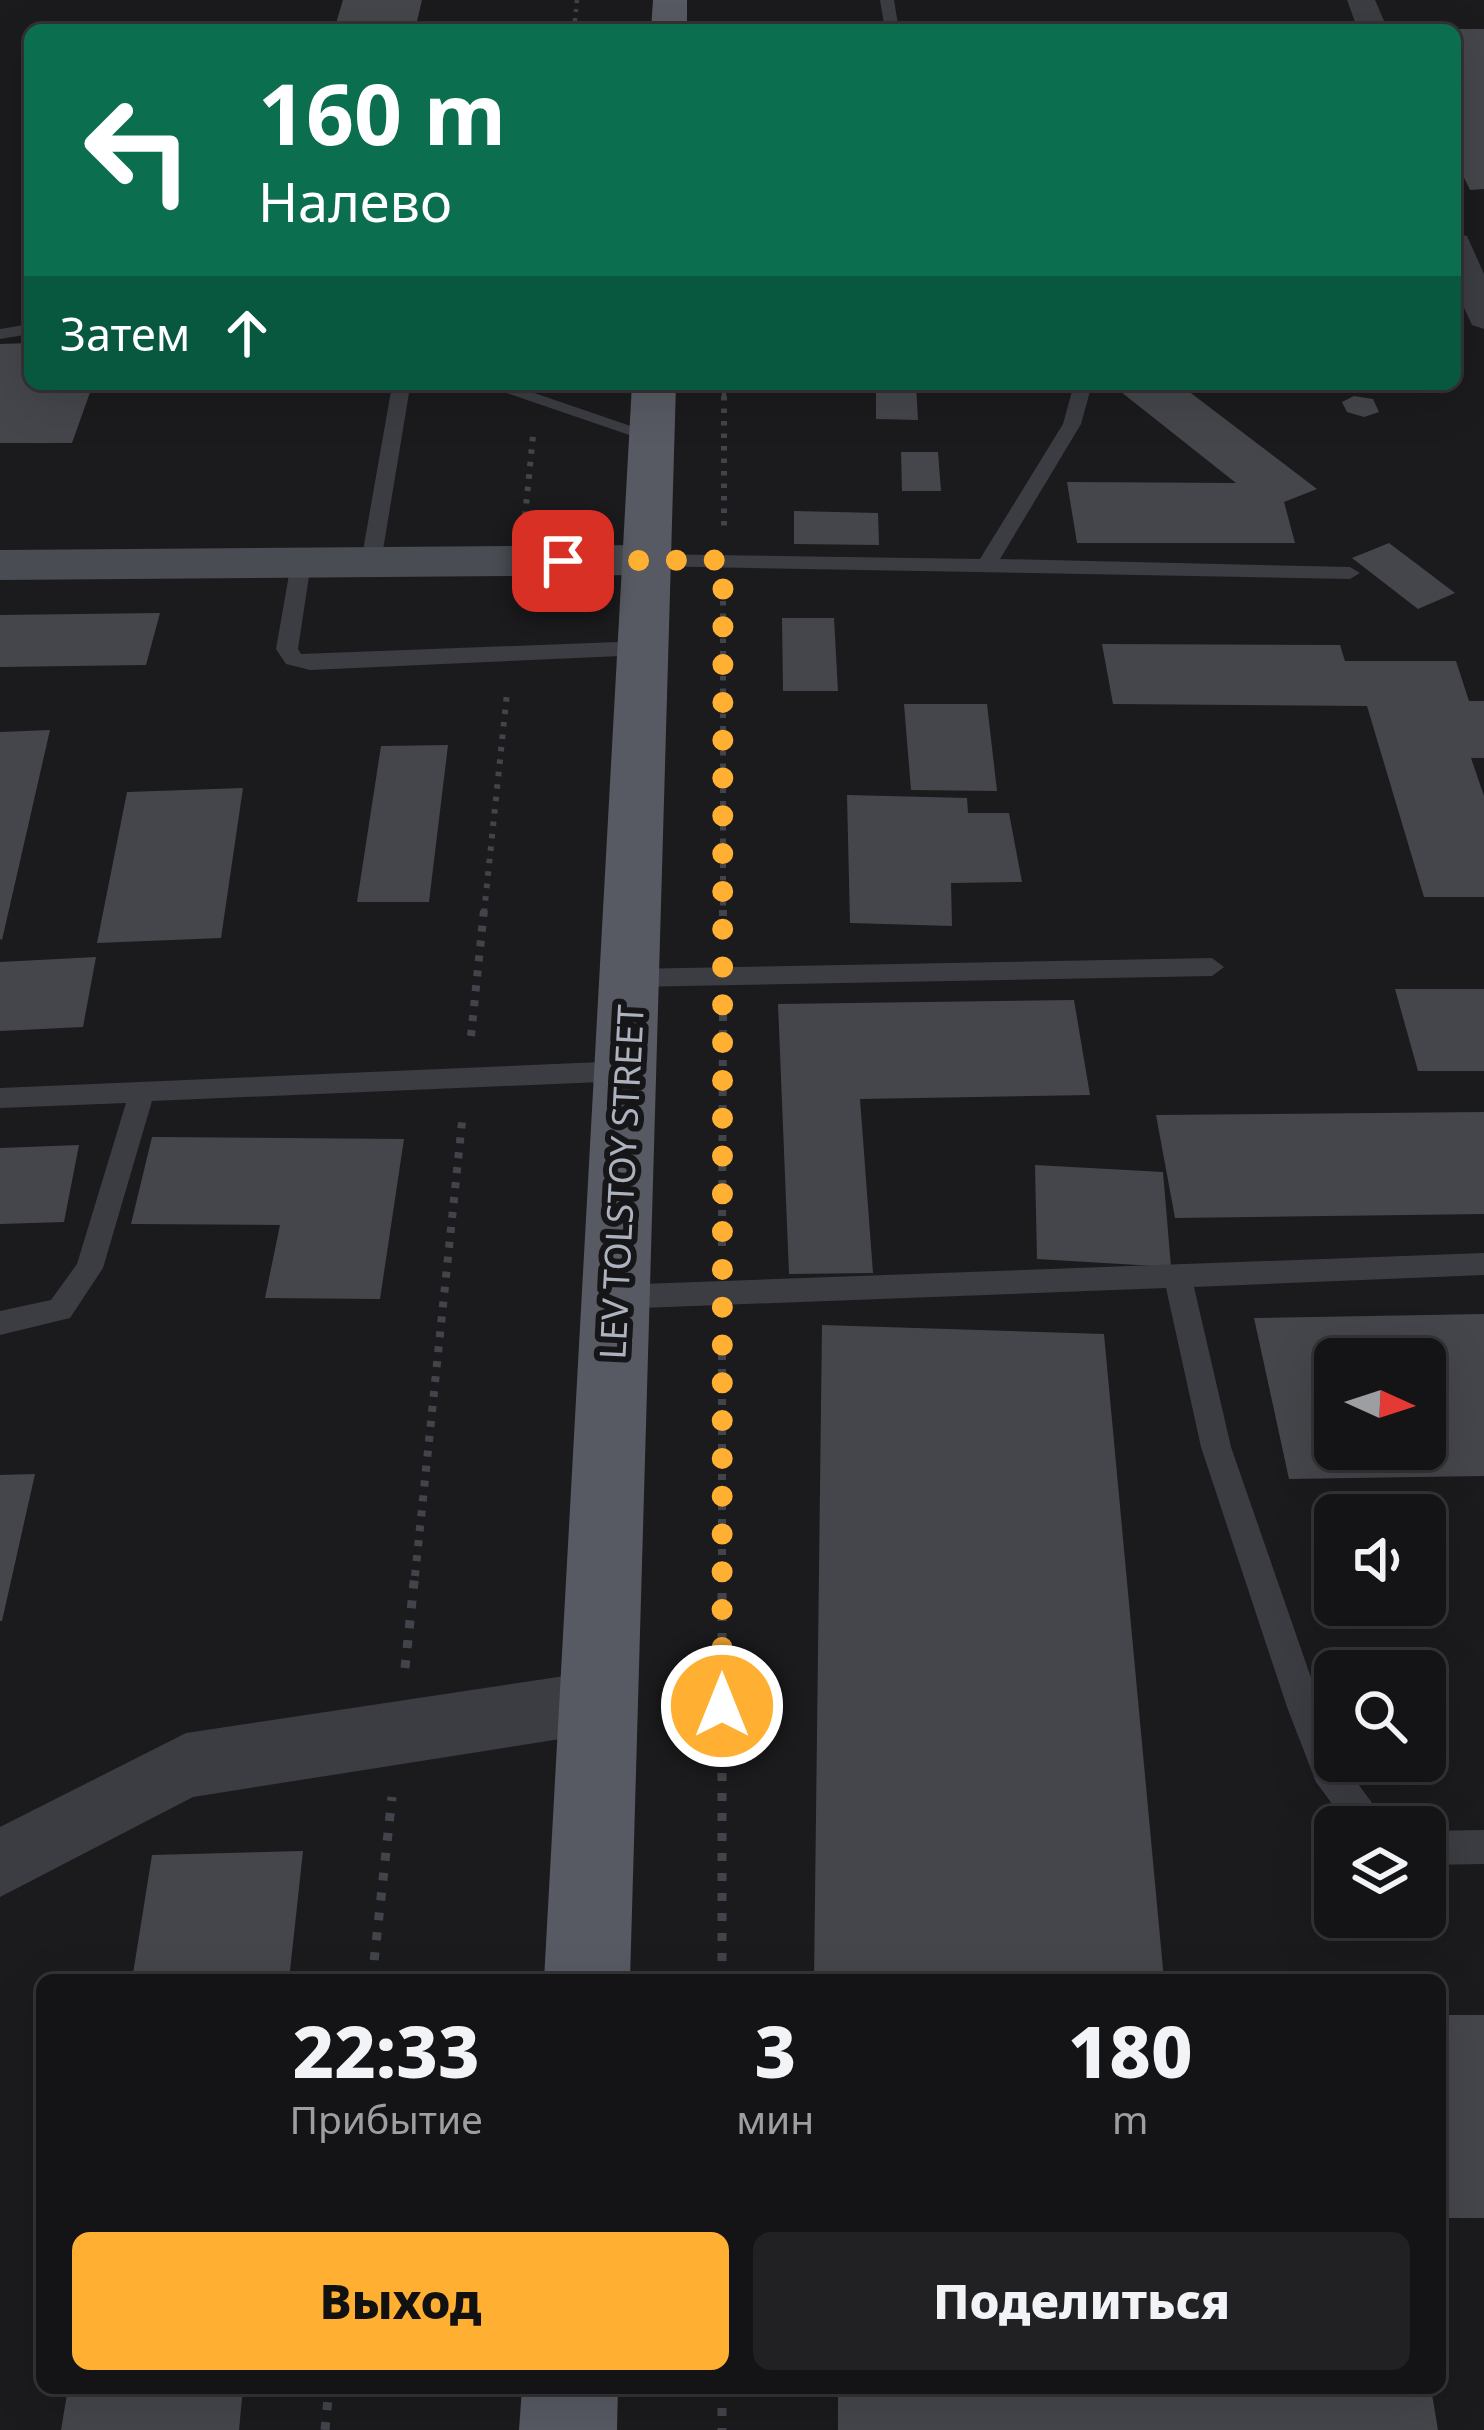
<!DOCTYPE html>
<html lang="ru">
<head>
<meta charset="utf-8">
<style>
  :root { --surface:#141416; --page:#212123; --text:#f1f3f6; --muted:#9d9ea1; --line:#333335; --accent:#ffaf31 }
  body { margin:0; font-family:"Noto Sans",sans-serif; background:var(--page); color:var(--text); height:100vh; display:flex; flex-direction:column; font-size:45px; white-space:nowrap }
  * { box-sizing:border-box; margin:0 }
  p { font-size:39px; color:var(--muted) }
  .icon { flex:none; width:66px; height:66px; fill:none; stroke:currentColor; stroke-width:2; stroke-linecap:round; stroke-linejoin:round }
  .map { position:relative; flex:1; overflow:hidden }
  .panel { position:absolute; left:36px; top:1974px; width:1410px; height:420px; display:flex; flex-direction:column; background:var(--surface); border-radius:18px; box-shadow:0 12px 48px #0002,0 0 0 3px var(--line) }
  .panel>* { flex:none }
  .banner { position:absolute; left:24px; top:24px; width:1437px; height:366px; border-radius:18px; box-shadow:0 12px 48px #0002,0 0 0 3px var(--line); background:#0b6e4f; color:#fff; overflow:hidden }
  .needle { width:78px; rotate:93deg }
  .controls { position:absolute; left:1314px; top:1338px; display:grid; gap:24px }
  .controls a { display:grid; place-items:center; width:132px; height:132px; border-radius:18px; background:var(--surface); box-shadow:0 12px 48px #0002,0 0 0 3px var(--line); font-size:60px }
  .pin { position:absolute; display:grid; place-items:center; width:102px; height:102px; color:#fff; margin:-51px; border-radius:24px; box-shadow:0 6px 18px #0006 }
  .me { position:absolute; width:132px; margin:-66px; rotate:0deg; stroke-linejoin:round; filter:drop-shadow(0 0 9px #0008) }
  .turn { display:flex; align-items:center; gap:42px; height:252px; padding:0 36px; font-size:54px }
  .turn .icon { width:156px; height:156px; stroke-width:2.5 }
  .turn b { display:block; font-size:84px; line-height:102px }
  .then { display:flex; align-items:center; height:114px; padding:0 36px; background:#0003; gap:24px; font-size:45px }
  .eta { display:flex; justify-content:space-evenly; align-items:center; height:204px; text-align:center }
  .eta b { font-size:72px; font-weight:800; line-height:84px }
  .action { display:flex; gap:24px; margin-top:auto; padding:24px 36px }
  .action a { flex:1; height:138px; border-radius:18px; background:var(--accent); color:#111; font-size:48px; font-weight:800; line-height:138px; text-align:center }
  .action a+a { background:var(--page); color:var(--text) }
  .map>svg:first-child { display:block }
</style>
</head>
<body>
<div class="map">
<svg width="1484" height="2430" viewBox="0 0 1484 2430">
  <rect width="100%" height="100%" fill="#1b1b1d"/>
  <!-- building -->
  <g fill="#45464b" fill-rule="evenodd">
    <path d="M343,0H422L415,30H334Z"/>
    <path d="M1484,29V189L1470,190L1455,159V29Z"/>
    <path d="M30,343V384H93L72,443H0V344Z"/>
    <path d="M143,384H216L215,389H142Z"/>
    <path d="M876,384H916L918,420L876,419Z"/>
    <path d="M1111,384H1179L1317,489L1284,502L1295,543H1077L1067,482L1236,483Z"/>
    <path d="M1354,396L1373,399L1379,412L1364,417L1347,412L1342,402Z"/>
    <path d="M901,452H938L941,491H902Z"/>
    <path d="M794,511L878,513L879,545L794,544Z"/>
    <path d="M1389,543L1455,593L1418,609L1352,558Z"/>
    <path d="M160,613L146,665L0,667V615Z"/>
    <path d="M782,618H834L838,691H783Z"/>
    <path d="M1102,644L1340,645L1345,661H1456L1469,701H1484V758H1471L1484,796V897H1424L1367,706L1113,704Z"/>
    <path d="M904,704H987L997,791L911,790Z"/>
    <path d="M50,730L2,940L0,939V732Z"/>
    <path d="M448,745L429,902H357L381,746Z"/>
    <path d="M243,788L221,938L97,943L127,792Z"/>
    <path d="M847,795L967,798L968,813H1009L1022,882L951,883L952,926L850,923Z"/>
    <path d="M96,957L83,1027L0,1031V962Z"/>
    <path d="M1395,989H1484V1071H1418Z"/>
    <path d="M1074,1000L1090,1095L860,1099L873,1273L789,1274L778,1004Z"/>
    <path d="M1484,1112V1214L1175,1218L1156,1115Z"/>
    <path d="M152,1137L404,1139L380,1299L265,1298L280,1225L131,1224Z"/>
    <path d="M79,1145L64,1222L0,1224V1148Z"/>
    <path d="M1035,1165L1163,1172L1171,1267L1037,1259Z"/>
    <path d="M1484,1314V1476L1289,1479L1254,1318ZM1335,1359H1425V1449H1335Z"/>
    <path d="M822,1325L1104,1334L1164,1980H814Z"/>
    <path d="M35,1474L2,1621H0V1475Z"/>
    <path d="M303,1851L289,1980H132L152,1855Z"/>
    <rect x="1440" y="2015" width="44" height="203"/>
    <path d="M68,2388H243L239,2430H61Z"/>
    <path d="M838,2388H1431L1438,2430H838Z"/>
  </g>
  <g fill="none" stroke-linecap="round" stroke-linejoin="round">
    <!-- path-far3 -->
    <g stroke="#41444a" stroke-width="4.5" stroke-dasharray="3 6" stroke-linecap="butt">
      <path d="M574,30L577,0"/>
      <path d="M724,384V399"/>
    </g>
    <!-- path-far2 -->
    <g stroke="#41444a" stroke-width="6" stroke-dasharray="4.5 8" stroke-linecap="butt">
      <path d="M724,396V526"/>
      <path d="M525,516L533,436"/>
      <path d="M723,601V913"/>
      <path d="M484,913L507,693"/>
    </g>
    <!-- path-far1 -->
    <g stroke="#41444a" stroke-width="8" stroke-dasharray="6 9" stroke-linecap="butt">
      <path d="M723,910V934"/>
      <path d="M471,1036L484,910"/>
      <path d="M722,1246L723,1015"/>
      <path d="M722,1339V1576"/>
      <path d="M415,1576L462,1122"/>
    </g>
    <!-- path -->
    <g stroke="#41444a" stroke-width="9" stroke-dasharray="8 12" stroke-linecap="butt">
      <path d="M722,1573V1980"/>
      <path d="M405,1668L415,1573"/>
      <path d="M372,1980L392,1797"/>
      <path d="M722,2388V2430"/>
      <path d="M325,2430L329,2388"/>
    </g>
    <!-- service -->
    <g fill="#3b3d43" fill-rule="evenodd">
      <path d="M880,0H894L899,30H885Z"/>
      <path d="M30,324V334L0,339V329Z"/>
      <path d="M398,384H419L409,393L381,562L371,568L361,562L391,391Z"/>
      <path d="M480,384H508L660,436L644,440Z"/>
      <path d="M1074,384H1092L1081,424L1000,559L1350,567L1360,573L1350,579L647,566L637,560L647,554L980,559L1063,424Z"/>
      <path d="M301,557L311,563L298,649L301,654L643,641L654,648L643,655L310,670L286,664L276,649L291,563Z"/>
      <path d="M1212,958L1224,967L1212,976L631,987L619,978L631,969Z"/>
      <path d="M625,1061L638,1071L625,1081L152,1101L103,1268L70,1318L0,1335V1311L51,1300L77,1264L126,1103L0,1108V1088Z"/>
      <path d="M1484,1253V1275L1194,1287L1231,1447L1335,1747V1761H1341L1390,1827H1349L1316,1782L1287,1707L1201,1447L1166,1288L616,1309L606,1305L602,1297L606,1289L616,1285Z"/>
      <path d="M1484,1830V1864L1425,1865V1831Z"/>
    </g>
    <!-- minor -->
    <g fill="#3b3d43" fill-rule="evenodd">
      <path d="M1347,0H1375L1388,30H1358Z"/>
      <path d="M1455,233L1467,236L1484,274V329L1472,325L1455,288Z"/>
      <path d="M598,1671L621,1680L630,1702L621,1724L598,1733L193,1797L0,1897V1827L186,1733Z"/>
    </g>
    <!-- secondary -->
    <path fill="#494c53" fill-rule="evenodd" d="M647,545L664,549L672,560L664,571L647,575L0,580V550Z"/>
    <!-- primary -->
    <g fill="#575a62" fill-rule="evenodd">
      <path d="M653,0H687V30H651Z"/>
      <path d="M632,384H676L630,1980H544Z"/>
      <path d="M522,2388H618L617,2430H519Z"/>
    </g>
  </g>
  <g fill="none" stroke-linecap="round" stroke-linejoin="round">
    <!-- route -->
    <path stroke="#ffaf31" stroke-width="21" stroke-dasharray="0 37.8" d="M563,561L723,560L722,1706"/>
  </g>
  <g text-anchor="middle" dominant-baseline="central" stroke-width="12" stroke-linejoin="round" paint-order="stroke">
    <!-- street labels -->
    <g font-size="36" fill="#adb3be" stroke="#161619">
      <text transform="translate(621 1182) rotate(-87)">LEV TOLSTOY STREET</text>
    </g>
  </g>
</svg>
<div class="controls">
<a><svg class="needle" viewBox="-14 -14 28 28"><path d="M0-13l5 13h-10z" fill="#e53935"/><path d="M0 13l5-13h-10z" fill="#9d9ea1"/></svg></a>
<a><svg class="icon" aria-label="sound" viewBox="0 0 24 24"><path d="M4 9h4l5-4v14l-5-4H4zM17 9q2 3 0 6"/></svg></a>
<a><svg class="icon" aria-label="search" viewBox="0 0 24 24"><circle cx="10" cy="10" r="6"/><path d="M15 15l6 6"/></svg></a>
<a><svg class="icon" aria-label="layers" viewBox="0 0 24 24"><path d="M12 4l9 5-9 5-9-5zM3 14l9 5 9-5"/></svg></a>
</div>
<div class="pin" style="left:563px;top:561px;background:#d93025"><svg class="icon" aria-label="arrive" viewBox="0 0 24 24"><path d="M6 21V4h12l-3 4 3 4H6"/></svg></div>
<svg class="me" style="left:722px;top:1706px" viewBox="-20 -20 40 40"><circle r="17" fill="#ffaf31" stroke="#fff" stroke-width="3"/><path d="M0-11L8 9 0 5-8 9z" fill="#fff"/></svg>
<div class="banner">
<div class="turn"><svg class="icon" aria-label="left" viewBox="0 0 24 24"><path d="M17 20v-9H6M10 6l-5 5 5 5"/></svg><div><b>160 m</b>Налево</div></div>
<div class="then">Затем<svg class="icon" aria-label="ahead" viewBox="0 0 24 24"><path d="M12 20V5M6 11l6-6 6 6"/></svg></div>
</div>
<section class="panel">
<div class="eta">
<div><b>22:33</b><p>Прибытие</p></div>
<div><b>3</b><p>мин</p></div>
<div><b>180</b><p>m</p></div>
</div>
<div class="action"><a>Выход</a><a>Поделиться</a></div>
</section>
</div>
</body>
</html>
